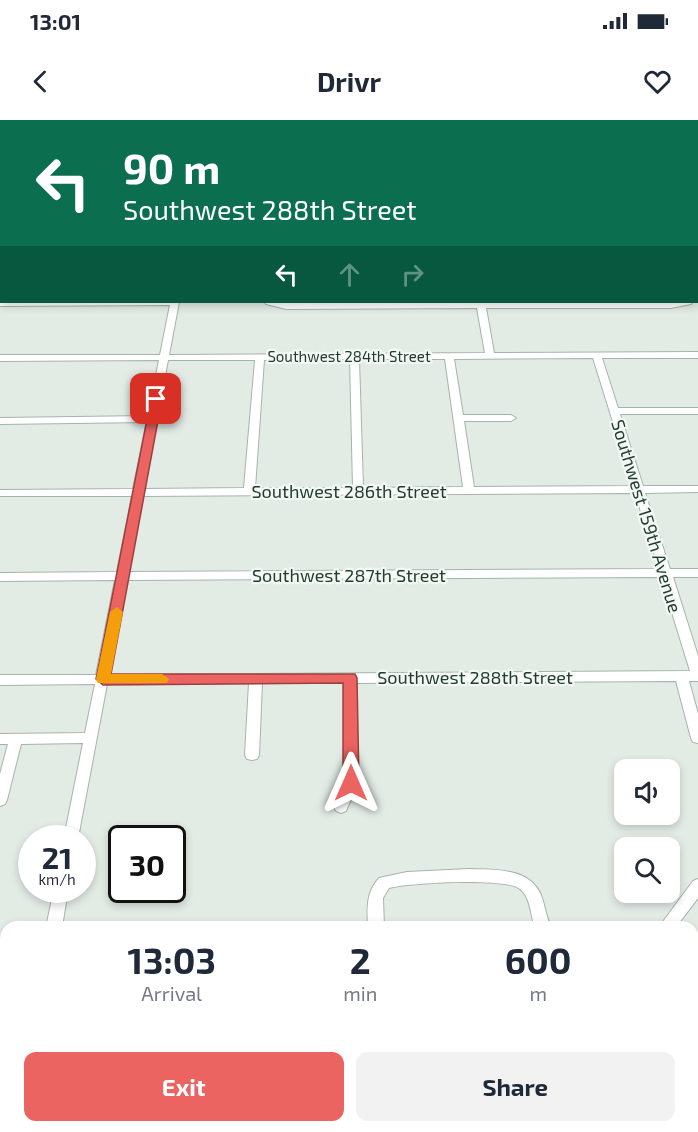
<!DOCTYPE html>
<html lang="en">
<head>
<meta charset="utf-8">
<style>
  :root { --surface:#fff; --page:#f2f2f3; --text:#1f2937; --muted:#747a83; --accent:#eb6462 }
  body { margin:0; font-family:"Exo 2",sans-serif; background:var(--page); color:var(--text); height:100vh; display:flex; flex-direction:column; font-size:22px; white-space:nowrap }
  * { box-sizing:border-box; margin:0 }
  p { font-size:20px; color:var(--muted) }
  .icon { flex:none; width:33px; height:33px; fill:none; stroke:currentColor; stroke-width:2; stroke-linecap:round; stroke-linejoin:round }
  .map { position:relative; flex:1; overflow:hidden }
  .drawer { position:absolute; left:0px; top:801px; width:699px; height:212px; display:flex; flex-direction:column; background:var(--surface); border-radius:18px 18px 0 0; box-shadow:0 3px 9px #0003 }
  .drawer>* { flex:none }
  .hud { position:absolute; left:0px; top:0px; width:699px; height:183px; box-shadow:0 3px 9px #0003; background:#0b6e4f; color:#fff; overflow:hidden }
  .tools { position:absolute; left:614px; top:639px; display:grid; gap:12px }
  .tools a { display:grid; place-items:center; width:66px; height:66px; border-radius:12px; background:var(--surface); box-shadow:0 3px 9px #0003; font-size:30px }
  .speed { position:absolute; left:18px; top:705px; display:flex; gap:12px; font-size:30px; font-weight:700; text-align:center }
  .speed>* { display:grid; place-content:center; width:78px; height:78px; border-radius:50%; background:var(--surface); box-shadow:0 3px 9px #0003; line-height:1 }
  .speed small { font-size:15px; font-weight:400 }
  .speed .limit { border:3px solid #111; border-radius:9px; background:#fff; color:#111 }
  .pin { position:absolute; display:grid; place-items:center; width:51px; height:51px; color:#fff; margin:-26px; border-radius:12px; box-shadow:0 3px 9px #0006 }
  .me { position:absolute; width:66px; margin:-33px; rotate:0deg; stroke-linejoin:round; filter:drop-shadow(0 0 4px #0008) }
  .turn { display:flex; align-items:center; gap:21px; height:126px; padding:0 24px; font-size:27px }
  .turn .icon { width:78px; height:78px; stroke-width:2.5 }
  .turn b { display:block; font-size:42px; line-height:51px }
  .lanes { display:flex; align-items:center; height:57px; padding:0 24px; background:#0003; justify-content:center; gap:30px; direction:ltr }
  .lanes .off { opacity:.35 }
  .eta { display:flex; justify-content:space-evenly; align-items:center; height:102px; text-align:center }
  .eta b { font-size:36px; font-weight:700; line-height:42px }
  .cta { display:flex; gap:12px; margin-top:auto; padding:12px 24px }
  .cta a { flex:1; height:69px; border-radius:12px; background:var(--accent); color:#fff; font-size:24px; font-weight:700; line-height:69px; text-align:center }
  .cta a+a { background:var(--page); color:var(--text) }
  .status { display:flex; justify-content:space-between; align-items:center; height:42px; padding:0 30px; background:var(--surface); direction:ltr }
  .status svg { height:16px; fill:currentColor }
  header { display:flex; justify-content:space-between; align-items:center; height:78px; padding:0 24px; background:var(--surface); font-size:27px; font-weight:700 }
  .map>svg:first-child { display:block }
</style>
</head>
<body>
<div class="status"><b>13:01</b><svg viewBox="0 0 49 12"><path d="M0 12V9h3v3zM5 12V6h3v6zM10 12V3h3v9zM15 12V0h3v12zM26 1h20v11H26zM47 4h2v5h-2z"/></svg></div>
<header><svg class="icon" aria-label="back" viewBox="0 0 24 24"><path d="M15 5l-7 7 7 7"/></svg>Drivr<svg class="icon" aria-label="heart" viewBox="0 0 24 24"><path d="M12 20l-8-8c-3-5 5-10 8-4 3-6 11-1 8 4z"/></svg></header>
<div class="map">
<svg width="698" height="1012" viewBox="0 0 698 1012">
  <rect width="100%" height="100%" fill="#e2ece5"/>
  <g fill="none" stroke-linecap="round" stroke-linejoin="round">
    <defs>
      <g id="minor">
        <path d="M71,0H77L70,2Z"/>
        <path d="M137,0H143L136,2Z"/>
        <rect x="205" y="0" width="6" height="2"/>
        <path d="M286,0H292L285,2Z"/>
        <rect x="362" y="0" width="6" height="2"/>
        <path d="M440,0H446L447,2H440Z"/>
        <rect x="519" y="0" width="6" height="2"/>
        <path d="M600,0H608L598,2Z"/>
        <rect x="0" y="20" width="2" height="4"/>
        <rect x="0" y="53" width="2" height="4"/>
        <path d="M0,113H2L0,120Z"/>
        <rect x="0" y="134" width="2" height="4"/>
        <path d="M0,180L179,182L169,235L485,233L477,188L286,189L266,184L265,182L286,183L692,182L691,184L671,188H486L494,233L698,232V238H602L618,288H698V294H620L643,366H698V372L645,373L670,449H698V457H673L698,536V561H689L698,594V623L693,622L691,618L676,561L356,563L358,663L346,691L341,693L336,691L334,687L344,663V563H262L259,635L257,639L252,640L247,639L245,635L249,563L107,564L78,718H64L83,623L21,624L7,680L5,684L0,686V654L8,624H0V614L85,613L95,564L0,565V555H96L115,460L0,461V453L117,452L132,376H0V370L133,369L147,302L0,304V298L148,296L159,240L0,241V235H160L170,185L0,186ZM593,238L633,366L474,367L464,301H511L516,298L511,295H463L454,239ZM350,239L353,368H255L264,240ZM359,239H445L463,367L363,368ZM168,240H255L244,368L144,369ZM635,373L659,449L128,452L143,376ZM661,457L690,551L109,555L127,460Z"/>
        <path d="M469,749C494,750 529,747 541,775C545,785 546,797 551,807H535C530,794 531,778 520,769C505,757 408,763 389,768L383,778L384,807H368C367,789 366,772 379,758L407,752Z"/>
        <path d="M698,759V778L676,807H659L693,761Z"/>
        <path d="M54,770H68L62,807H46Z"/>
        <path d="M7,1006H25L24,1012H6Z"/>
        <path d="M469,1006H489L492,1012H471Z"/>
        <path d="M508,1006H526L524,1012H505Z"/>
      </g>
    </defs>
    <!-- minor casing -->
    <use href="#minor" stroke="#a5b4ab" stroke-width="2"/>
    <!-- minor -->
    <use href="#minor" fill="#fff" fill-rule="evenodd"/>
  </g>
  <!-- route -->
  <path fill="#eb6462" stroke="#994140" stroke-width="1.5" d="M156,275L162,279L111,554H355L357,558L359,663L357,667L351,669L345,667L343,663V563L103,565L96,559L151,279Z"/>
  <!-- slow -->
  <path fill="#f59e0b" d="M117,487L123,492L111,554H162L169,559L167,563H98L96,559L110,492Z"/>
  <g text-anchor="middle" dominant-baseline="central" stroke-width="4.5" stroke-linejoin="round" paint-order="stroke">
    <!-- far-street labels -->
    <g font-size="15" fill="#233c30" stroke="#f3f8f4">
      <text x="349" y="236">Southwest 284th Street</text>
    </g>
    <!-- street labels -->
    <g font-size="18" fill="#233c30" stroke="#f3f8f4">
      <text x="349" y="371">Southwest 286th Street</text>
      <text transform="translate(647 396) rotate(73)">Southwest 159th Avenue</text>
      <text x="349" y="455">Southwest 287th Street</text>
      <text x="475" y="557">Southwest 288th Street</text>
    </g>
  </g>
</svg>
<div class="tools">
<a><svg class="icon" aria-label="sound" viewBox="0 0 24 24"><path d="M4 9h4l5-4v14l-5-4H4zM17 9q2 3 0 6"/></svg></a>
<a><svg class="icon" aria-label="search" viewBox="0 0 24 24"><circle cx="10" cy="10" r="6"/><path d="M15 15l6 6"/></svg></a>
</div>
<div class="speed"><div>21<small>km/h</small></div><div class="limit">30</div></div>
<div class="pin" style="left:156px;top:279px;background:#d93025"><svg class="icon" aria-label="arrive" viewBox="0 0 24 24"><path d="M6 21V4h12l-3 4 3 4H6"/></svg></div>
<svg class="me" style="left:351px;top:663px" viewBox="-20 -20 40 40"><path d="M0-17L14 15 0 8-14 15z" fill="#eb6462" stroke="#fff" stroke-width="4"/></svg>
<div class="hud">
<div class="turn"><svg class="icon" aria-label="left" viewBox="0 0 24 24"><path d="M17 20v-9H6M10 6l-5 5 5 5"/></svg><div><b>90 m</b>Southwest 288th Street</div></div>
<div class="lanes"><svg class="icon" aria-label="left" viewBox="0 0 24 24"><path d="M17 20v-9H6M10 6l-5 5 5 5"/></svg><svg class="icon off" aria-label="ahead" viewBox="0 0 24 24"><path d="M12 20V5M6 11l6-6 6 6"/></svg><svg class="icon off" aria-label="right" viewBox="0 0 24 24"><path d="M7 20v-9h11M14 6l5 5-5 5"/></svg></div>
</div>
<section class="drawer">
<div class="eta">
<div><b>13:03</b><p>Arrival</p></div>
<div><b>2</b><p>min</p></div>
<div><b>600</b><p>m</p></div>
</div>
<div class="cta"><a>Exit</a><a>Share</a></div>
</section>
</div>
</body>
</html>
